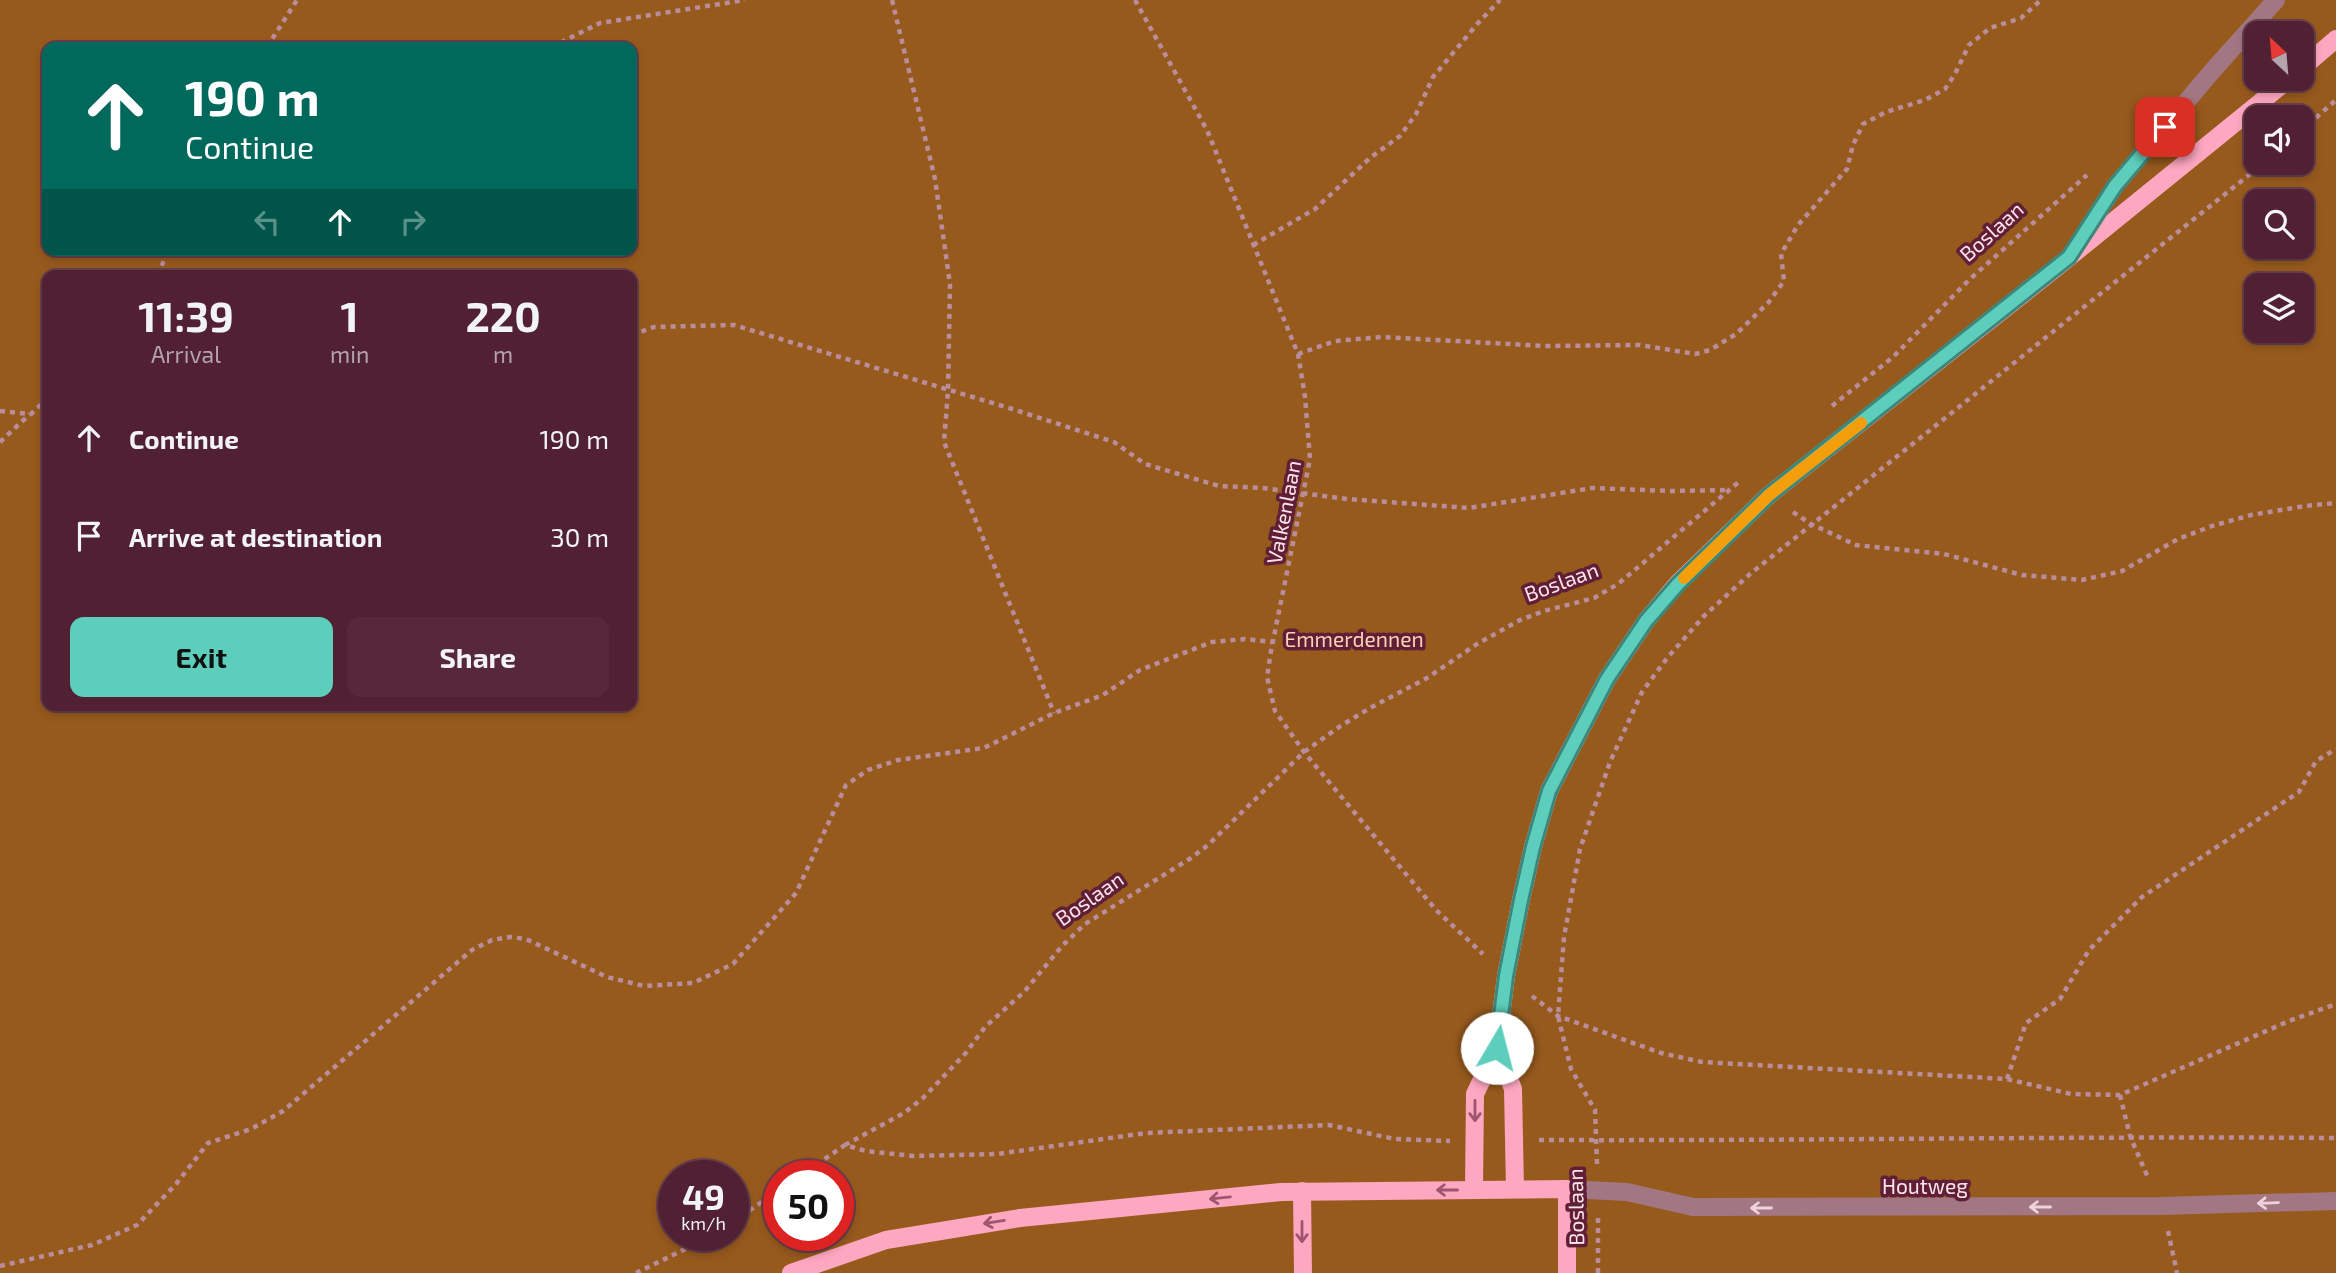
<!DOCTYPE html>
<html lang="en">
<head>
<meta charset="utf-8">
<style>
  :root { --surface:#512032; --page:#57283a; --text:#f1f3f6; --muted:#b4a3ac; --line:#673e4d; --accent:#5ccebb }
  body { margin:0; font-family:"Exo 2",sans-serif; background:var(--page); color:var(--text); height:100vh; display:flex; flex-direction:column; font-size:26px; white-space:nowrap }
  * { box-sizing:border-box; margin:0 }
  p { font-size:23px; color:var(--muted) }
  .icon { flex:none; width:38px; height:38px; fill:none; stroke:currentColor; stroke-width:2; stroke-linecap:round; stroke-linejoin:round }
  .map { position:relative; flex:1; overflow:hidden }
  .sheet { position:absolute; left:42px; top:270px; width:595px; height:441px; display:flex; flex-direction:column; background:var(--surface); border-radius:14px; box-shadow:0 4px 10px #0003,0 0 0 2px var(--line) }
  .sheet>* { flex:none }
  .guide { position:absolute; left:42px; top:42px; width:595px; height:214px; border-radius:14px; box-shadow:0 4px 10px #0003,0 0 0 2px var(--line); background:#00695c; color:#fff; overflow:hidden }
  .needle { width:46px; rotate:334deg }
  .fabs { position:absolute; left:2244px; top:21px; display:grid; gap:14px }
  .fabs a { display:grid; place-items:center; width:70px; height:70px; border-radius:14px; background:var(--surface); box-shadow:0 4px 10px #0003,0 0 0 2px var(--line); font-size:35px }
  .speed { position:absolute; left:658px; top:1160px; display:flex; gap:14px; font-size:35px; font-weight:700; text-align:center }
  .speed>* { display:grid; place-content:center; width:91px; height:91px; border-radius:50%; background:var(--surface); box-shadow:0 4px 10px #0003,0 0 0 2px var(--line); line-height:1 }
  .speed small { font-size:18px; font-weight:400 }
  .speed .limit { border:10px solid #d22; background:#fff; color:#111 }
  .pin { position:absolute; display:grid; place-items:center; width:60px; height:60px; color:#fff; margin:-30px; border-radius:14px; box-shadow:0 4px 10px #0006 }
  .me { position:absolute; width:77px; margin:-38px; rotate:8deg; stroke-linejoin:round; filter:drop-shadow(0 0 5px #0008) }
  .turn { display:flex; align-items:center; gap:24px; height:147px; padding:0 28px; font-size:32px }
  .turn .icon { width:91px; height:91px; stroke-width:2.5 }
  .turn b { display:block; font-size:49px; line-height:60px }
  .lanes { display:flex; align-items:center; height:66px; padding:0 28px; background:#0003; justify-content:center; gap:35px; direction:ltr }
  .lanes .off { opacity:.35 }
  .eta { display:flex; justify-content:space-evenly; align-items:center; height:119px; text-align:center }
  .eta b { font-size:42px; font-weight:700; line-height:49px }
  .action { display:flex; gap:14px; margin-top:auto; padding:14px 28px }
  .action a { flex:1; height:80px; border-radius:14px; background:var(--accent); color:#111; font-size:28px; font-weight:700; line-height:80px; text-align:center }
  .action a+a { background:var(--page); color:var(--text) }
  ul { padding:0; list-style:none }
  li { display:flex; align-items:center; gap:21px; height:98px; padding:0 28px }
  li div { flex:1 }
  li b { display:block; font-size:26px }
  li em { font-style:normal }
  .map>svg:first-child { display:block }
</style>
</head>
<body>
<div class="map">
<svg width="2336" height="1273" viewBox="0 0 2336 1273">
  <rect width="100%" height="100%" fill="#6c2b42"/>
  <!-- green -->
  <path fill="#975a1d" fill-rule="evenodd" d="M0,0H2336V1273H0ZM2256,33H2301V79H2256ZM47,47H632V250H47ZM2256,117H2301V163H2256ZM2256,201H2301V247H2256ZM47,275H632V705H47ZM2256,285H2301V331H2256ZM674,1176H733V1236H674ZM779,1176H838V1236H779Z"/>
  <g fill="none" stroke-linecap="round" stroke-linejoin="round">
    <!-- path -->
    <g stroke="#b98d9c" stroke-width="4.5" stroke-dasharray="5 5" stroke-linecap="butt">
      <path d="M892,0L935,179L950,284L948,391L944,442L1054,713"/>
      <path d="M1135,0L1207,130L1298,354L1305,397L1310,459L1271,651L1267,677L1275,711L1304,752L1436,910L1483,954"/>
      <path d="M267,47L297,0"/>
      <path d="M552,47L600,23L745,0"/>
      <path d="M2301,131L2336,100"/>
      <path d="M1253,245L1315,209L1370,158L1400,136L1416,114L1433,77L1478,23L1500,0"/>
      <path d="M158,275L168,250"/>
      <path d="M632,335L654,327L734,325L1009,408L1114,442L1145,464L1219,486L1263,488L1347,499L1469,508L1592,488L1671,491L1730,490"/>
      <path d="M1298,354L1335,341L1382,337L1545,346L1640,345L1695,354L1710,350L1736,334L1768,303L1784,281L1781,254L1798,225L1847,169L1853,145L1863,124L1886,112L1925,100L1945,89L1955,74L1969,45L1990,28L2021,18L2041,0"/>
      <path d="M1832,406L1893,357L1970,279L2087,175"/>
      <path d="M0,411L31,414L47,399"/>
      <path d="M0,442L30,414"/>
      <path d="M1793,512L1811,524L1856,545L1944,554L2022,575L2082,580L2122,571L2178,539L2212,526L2251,515L2305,506L2336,503"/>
      <path d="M1532,996L1558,1016L1661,1053L1702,1062L2007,1079L2071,1094L2120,1095L2289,1021L2336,1004"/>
      <path d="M2007,1079L2026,1023L2060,999L2089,950L2142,897L2299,792L2316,761L2336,749"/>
      <path d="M2120,1095L2130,1136L2149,1180"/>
      <path d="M1539,1140C1805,1141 2070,1136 2336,1138"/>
      <path d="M845,1145L904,1113L923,1098L965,1054L985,1027L1024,992L1062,946L1085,924L1191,858L1208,845L1304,752L1339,727L1370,708L1427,678L1477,644L1520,620L1544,611L1594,598L1618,584L1741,480"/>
      <path d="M1597,1164L1595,1110L1571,1069L1558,1016L1564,937L1580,849L1610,762L1642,692L1668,657L1704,616L1750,574L2264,163"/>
      <path d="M800,1176L845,1145L866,1151L913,1156L997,1154L1146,1133L1329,1125L1395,1139L1450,1141"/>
      <path d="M1598,1218V1273"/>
      <path d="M733,1222L779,1190"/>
      <path d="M2168,1231L2177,1273"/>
      <path d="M0,1266L92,1245L137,1225L176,1184L208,1143L251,1129L283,1111L472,950L492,940L510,937L526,939L607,977L644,986L693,983L733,964L796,893L846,785L868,770L898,760L984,748L1054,713L1103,695L1140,670L1212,642L1245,639L1272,642"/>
      <path d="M636,1273L712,1236"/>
    </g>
    <!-- minor -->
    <g stroke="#a27783" stroke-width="18">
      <path d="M2072,253L2115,186L2214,69L2276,0"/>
      <path d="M1567,1189L1627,1192L1693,1207L2160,1206L2336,1201"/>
    </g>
    <!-- major -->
    <g stroke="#fda7c0" stroke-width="18">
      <path d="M2301,69L2336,39"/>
      <path d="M1497,1048L1513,1089L1515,1189"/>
      <path d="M1474,1190L1475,1094L1497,1048L1506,976L1521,900L1533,847L1549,791L1607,679L1646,621L1677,584L1769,495L2051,272L2289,79"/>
      <path d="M1302,1191L1303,1273"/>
      <path d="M791,1273L886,1240L1020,1218L1281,1192L1567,1189V1273"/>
    </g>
  </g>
  <!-- one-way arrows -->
  <defs><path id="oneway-shaft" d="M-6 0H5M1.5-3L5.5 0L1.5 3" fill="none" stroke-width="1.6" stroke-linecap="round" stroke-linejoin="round" transform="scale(1.75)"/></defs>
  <g stroke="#9f556e">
    <use href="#oneway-shaft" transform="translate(1475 1111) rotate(90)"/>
    <use href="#oneway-shaft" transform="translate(1447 1190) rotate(180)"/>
    <use href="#oneway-shaft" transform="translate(1220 1198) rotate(174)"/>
    <use href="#oneway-shaft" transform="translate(994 1222) rotate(171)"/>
    <use href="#oneway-shaft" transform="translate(1302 1232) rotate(90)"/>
  </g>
  <g stroke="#efd3db">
    <use href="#oneway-shaft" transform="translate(2268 1203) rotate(178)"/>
    <use href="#oneway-shaft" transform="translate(2040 1207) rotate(180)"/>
    <use href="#oneway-shaft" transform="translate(1761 1208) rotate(-180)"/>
  </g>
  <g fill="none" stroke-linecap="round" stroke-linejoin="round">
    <defs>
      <path id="route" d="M1497,1048L1506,976L1521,900L1533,847L1549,791L1607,679L1646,621L1678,584L1769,495L2069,257L2115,186L2165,127"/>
    </defs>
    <!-- route casing -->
    <use href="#route" stroke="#3c867a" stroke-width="18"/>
    <!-- route -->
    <use href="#route" stroke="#5ccebb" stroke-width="12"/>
    <!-- slow -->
    <path stroke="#f59e0b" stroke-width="12" d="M1684,578L1769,495L1861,423"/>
  </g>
  <g text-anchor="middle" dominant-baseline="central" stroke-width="7" stroke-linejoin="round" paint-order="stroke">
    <!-- street labels -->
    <g font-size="21" fill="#fde3ea" stroke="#601f37">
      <text transform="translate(1991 231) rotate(-42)">Boslaan</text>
      <text transform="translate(1283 512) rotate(-79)">Valkenlaan</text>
      <text transform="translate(1561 581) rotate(-20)">Boslaan</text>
      <text transform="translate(1089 898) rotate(-35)">Boslaan</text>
      <text x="1925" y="1185">Houtweg</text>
      <text transform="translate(1575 1207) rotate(-91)">Boslaan</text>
    </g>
    <!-- park labels -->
    <g font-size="21" fill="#fcd4b4" stroke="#601f37">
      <text x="1354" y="638">Emmerdennen</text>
    </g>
  </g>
</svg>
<div class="fabs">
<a><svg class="needle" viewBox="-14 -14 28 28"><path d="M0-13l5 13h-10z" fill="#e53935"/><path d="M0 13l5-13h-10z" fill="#b4a3ac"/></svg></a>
<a><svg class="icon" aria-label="sound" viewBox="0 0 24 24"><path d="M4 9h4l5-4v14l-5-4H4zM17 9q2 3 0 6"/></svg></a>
<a><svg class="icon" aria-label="search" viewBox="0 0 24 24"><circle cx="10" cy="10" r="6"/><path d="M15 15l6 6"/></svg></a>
<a><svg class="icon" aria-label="layers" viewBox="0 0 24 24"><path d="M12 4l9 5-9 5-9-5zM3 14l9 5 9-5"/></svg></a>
</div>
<div class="speed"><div>49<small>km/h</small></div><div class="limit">50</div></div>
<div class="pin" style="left:2165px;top:127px;background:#d93025"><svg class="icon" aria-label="arrive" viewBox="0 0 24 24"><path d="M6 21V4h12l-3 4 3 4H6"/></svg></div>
<svg class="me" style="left:1497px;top:1048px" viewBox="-20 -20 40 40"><circle r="19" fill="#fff"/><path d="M0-13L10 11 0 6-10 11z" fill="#5ccebb"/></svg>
<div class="guide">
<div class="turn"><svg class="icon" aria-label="ahead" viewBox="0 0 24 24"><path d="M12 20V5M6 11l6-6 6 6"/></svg><div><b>190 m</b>Continue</div></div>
<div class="lanes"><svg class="icon off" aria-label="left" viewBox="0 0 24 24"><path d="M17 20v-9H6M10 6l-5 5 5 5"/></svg><svg class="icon" aria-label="ahead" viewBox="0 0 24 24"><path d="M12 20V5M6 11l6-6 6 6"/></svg><svg class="icon off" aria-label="right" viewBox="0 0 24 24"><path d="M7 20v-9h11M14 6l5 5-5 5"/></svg></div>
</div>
<section class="sheet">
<div class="eta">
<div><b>11:39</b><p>Arrival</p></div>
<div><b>1</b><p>min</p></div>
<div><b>220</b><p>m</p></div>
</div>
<ul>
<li><svg class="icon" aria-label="ahead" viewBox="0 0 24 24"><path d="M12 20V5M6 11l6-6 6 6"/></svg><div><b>Continue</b></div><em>190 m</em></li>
<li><svg class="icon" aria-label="arrive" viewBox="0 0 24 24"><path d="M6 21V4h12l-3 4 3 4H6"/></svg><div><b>Arrive at destination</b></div><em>30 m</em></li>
</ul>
<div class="action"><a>Exit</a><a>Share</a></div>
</section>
</div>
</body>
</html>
